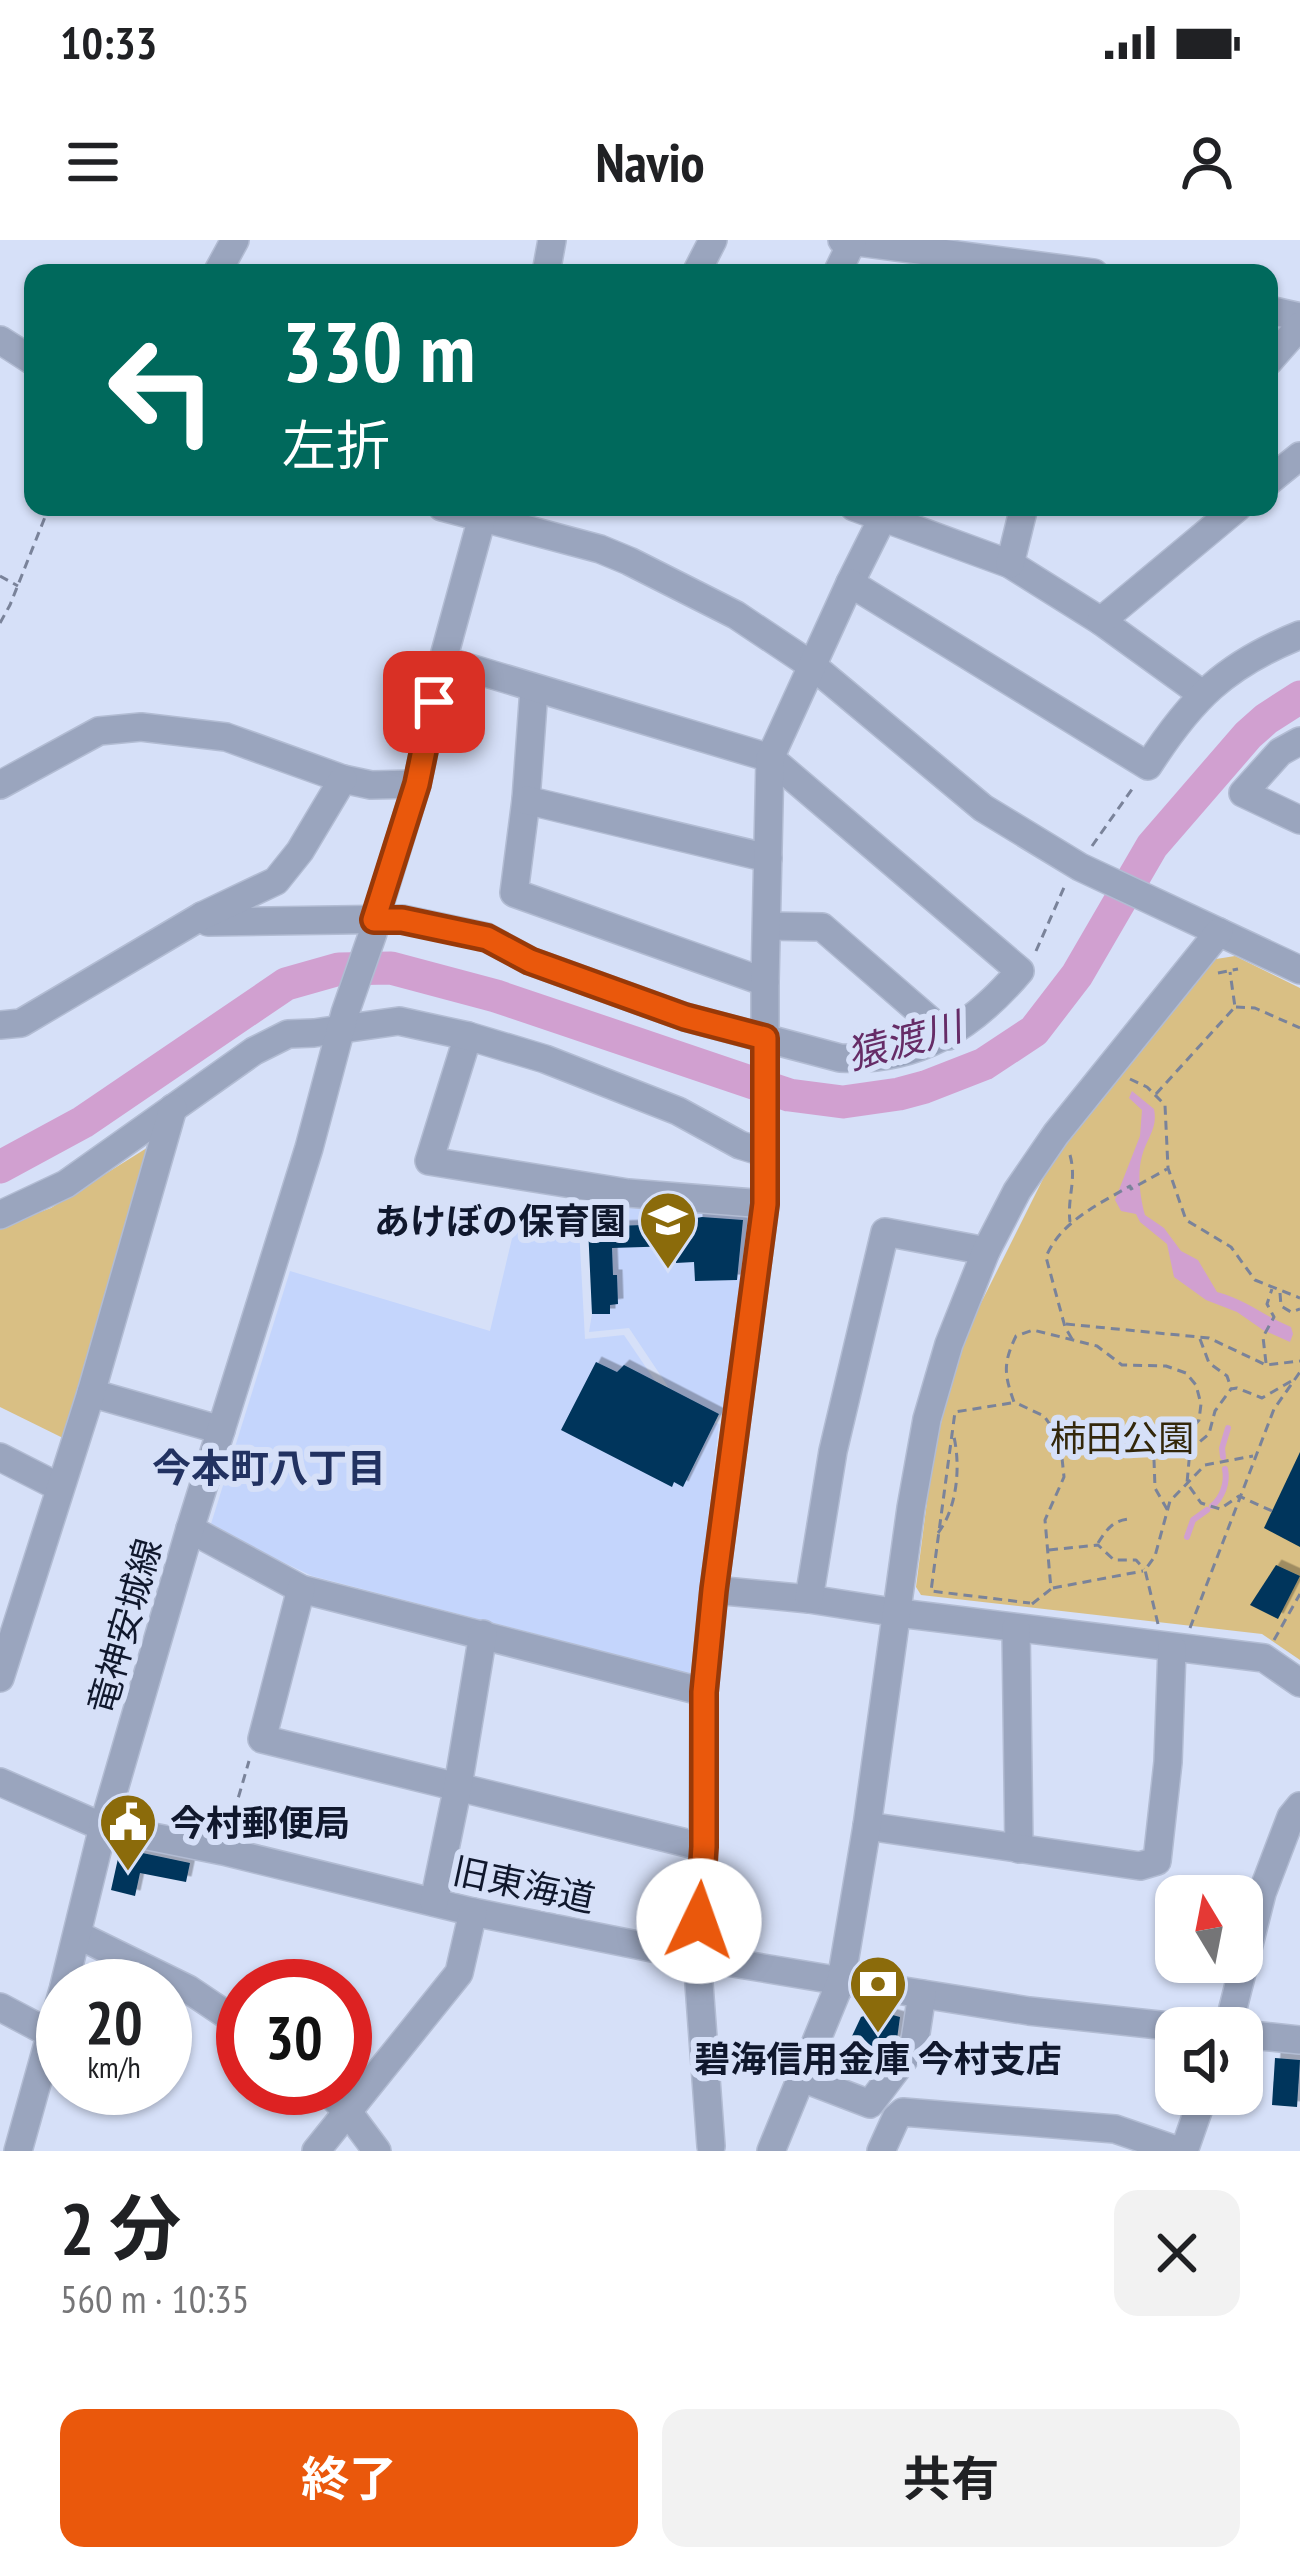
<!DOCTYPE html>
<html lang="ja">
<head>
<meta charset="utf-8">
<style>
  :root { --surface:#fff; --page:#f2f2f2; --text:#202124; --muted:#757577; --accent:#ea580c }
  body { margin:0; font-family:"PT Sans Narrow","Noto Sans JP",sans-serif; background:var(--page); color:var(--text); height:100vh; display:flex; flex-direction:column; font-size:45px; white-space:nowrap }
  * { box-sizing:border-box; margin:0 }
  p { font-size:39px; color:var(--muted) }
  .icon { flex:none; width:66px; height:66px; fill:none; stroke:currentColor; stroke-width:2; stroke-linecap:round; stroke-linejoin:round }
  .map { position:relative; height:1911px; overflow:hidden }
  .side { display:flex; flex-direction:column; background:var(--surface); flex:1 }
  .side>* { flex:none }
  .top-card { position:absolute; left:24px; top:24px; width:1254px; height:252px; border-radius:24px; box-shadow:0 3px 9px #0004; background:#00695c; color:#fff; overflow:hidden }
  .needle { width:78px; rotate:350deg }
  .controls { position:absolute; left:1155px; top:1635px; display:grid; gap:24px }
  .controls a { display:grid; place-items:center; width:108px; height:108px; border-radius:24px; background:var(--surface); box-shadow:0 3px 9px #0004; font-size:60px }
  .speed { position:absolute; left:36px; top:1719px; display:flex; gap:24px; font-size:60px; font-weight:700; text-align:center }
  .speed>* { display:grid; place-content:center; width:156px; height:156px; border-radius:50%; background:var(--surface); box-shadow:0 3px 9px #0004; line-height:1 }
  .speed small { font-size:30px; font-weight:400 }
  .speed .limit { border:18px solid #d22; background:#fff; color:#111 }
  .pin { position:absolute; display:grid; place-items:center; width:102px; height:102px; color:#fff; margin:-51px; border-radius:24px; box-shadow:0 6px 18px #0006 }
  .me { position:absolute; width:132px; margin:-66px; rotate:3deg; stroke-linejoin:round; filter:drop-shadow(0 0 9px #0008) }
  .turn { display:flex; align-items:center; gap:42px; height:252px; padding:0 60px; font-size:54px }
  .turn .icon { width:156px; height:156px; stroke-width:2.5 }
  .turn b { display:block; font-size:84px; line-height:102px }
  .round { display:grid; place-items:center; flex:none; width:126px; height:126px; border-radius:24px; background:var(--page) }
  .overview { display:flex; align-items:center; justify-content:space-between; height:204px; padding:0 60px }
  h1 { font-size:72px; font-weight:700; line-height:90px }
  .primary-button { display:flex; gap:24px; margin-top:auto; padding:24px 60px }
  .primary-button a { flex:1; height:138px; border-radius:24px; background:var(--accent); color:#fff; font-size:48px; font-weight:700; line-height:138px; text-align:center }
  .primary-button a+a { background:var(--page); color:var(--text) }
  .status { display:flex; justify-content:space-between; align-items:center; height:84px; padding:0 60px; background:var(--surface); direction:ltr }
  .status svg { height:33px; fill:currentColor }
  header { display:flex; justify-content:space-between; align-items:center; height:156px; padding:0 60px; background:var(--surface); font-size:54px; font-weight:700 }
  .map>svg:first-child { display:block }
</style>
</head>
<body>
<div class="status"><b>10:33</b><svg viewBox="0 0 49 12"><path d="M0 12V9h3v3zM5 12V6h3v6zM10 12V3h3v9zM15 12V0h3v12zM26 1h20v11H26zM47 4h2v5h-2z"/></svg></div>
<header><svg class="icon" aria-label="menu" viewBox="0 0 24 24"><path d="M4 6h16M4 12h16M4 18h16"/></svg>Navio<svg class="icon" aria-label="person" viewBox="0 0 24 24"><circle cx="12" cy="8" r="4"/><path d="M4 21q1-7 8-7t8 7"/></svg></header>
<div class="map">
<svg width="1300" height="1911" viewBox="0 0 1300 1911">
  <defs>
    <filter id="shadow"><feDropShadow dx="5.5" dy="-5.5" stdDeviation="0" flood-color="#0004"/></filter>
  </defs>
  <rect width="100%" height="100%" fill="#d6e0f8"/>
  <!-- built -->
  <g fill="#c4d5fc">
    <path d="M589,962L753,976L723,1176L679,1163L629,1088L589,1092L592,1074Z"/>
    <path d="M579,988L585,1099L624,1095L675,1170L719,1184L690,1434L312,1336L210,1287L290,1031L490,1091L514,990Z"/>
  </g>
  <!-- green -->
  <g fill="#d9bf84">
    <path d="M1235,716L1300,748V1420L1262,1394L921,1355L916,1347L933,1215L961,1103L1055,915L1210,720Z"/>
    <path d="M150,906L67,1200L0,1167V987L51,968Z"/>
  </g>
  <!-- water -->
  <path fill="#d1a0d0" d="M1132,851L1154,869C1158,889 1147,897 1142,916C1137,933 1140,958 1145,975L1164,988L1181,1011L1198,1020L1217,1052C1245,1059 1264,1076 1291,1087L1293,1094L1290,1102L1263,1090L1237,1072L1206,1060L1174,1037L1167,1004L1140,982L1136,974L1121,971L1115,960L1140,896L1142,870L1129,858Z"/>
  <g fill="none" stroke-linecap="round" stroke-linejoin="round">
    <!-- stream -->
    <g stroke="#d1a0d0" stroke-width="6">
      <path d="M1223,1217L1222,1208L1228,1188"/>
      <path d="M1212,1266C1222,1258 1228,1243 1225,1229"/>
      <path d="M1187,1297L1193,1280L1207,1270"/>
    </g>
    <!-- river -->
    <path stroke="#d1a0d0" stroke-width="33" d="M0,927L83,882L286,744L339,729L391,728L496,756L789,855L843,862L899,854L925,847L984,824L1034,791L1077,735L1152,606L1248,495L1266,479L1300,457"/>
  </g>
  <!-- building -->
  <g fill="#00355b" filter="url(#shadow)">
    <path d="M702,977L743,980L737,1040L695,1041L694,1022L676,1023L675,1006L612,1008L613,1035H617L618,1064L610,1065V1074H592L588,987L697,983V978Z"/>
    <path d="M596,1122L617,1132L624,1125L719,1174L683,1247L674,1242L672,1247L561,1190Z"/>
    <path d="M1300,1212V1307L1264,1288Z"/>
    <path d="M1276,1325L1300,1336L1278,1379L1250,1365Z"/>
    <path d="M133,1611L190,1623L186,1642L140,1633L135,1656L111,1650L119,1614L132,1617Z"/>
    <path d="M878,1771L900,1777L897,1799L876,1826L845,1811L861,1777Z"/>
    <path d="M1275,1818L1300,1820L1297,1867L1272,1865Z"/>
  </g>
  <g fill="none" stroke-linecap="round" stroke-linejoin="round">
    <defs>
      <g id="minor">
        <path d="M842,0L1094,33"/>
        <path d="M217,33L235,0"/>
        <path d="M546,33L552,0"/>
        <path d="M696,33L713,0"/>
        <path d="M837,33L852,2"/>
        <path d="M1269,70L1300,77"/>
        <path d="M0,100L33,121"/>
        <path d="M1269,121L1300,86"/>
        <path d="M1269,241L1300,216"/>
        <path d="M442,267L600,309L629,321L736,375L814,427L983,568L1080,627L1300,730"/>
        <path d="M854,267L1010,324L1101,381L1202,454"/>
        <path d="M1010,324L1024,267"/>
        <path d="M850,343L882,279"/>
        <path d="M1101,381L1238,267"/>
        <path d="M534,449L526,560L514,653L765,742"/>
        <path d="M1300,501L1280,512L1243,553L1300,580"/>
        <path d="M0,545L99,491L141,487L226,497L343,539L371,545L417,544"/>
        <path d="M526,560L768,618"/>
        <path d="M202,676L208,682L402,679L486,697L530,721L685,777L840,818C917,822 972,788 1020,731L770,518L443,420"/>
        <path d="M767,686L822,687L948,796"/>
        <path d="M0,785L21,783L202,676L276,641L300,611L343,539"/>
        <path d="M468,796L429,921L628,953L765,964"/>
        <path d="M0,975L66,944L254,811L288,794L314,793L399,781L468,796L545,819L678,871L740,905L763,912"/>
        <path d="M91,1153L221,1190"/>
        <path d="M0,1217L59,1247"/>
        <path d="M190,1289L301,1349L704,1452"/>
        <path d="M301,1349L262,1499L703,1607"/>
        <path d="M714,1350L809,1359L899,1373L1264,1418L1300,1443"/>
        <path d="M809,1359L833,1211L885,992L986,1011"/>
        <path d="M1016,1388L1019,1609"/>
        <path d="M0,1438L91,1153L173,868"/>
        <path d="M0,1542L103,1587L223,1611L473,1672L697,1717L841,1741L1029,1771L1187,1788"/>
        <path d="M867,1586L1140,1626L1157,1621L1168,1522L1172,1408"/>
        <path d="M434,1662L458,1546L483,1394"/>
        <path d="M78,1695L188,1749L243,1786"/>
        <path d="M64,1746L103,1587L190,1289L309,908L345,773L373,693L375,680L417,544L443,420L485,267"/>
        <path d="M0,1767L51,1794"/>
        <path d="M1228,1788L1262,1653L1291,1577L1300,1566"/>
        <path d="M1242,1794L1300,1800"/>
        <path d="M802,1838L870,1864L914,1806L922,1754"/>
        <path d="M324,1848L348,1872L377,1911"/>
        <path d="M711,1906L697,1717L703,1607L704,1452L714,1350L765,964V742L770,518L850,343L1148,526C1191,459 1225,425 1300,395"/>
        <path d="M18,1911L63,1750"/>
        <path d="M316,1911L459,1733L473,1672"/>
        <path d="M771,1911L841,1741L867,1586L911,1268L927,1179L949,1104L986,1011L1017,951L1056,894L1219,692"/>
        <path d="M881,1911L896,1878L903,1872L1115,1889L1179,1911"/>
        <path d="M1184,1911L1204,1854"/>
      </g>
    </defs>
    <!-- minor casing -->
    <use href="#minor" stroke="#b2bcd3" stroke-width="30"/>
    <!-- path -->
    <g stroke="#7a839a" stroke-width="3" stroke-dasharray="9 6" stroke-linecap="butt">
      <path d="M0,336L18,346"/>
      <path d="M0,383L10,365L49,267"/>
      <path d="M1092,606L1135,545"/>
      <path d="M1036,711L1066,643"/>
      <path d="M1218,733L1238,729"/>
      <path d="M1236,767L1255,768L1300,788"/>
      <path d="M1130,839L1147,847L1165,865L1168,928L1186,980L1231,1007L1255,1040L1300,1058"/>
      <path d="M1156,854L1235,767L1230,732"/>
      <path d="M1070,915C1077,941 1067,956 1070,982"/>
      <path d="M1280,1053L1281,1066L1291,1072L1300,1069"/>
      <path d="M1066,1084L1209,1098L1266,1125L1300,1121"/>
      <path d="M1072,1099L1065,1087L1046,1017C1060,982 1099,964 1130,946L1131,949L1167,929"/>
      <path d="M1200,1099L1209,1123L1227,1136L1231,1148"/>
      <path d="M1266,1123L1263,1097L1274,1077L1267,1064L1272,1049"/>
      <path d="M1011,1163L955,1172L931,1351L1030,1363"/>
      <path d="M1272,1271L1239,1256L1220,1269L1201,1263L1187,1243L1190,1210L1209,1194L1215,1171L1231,1149L1237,1148L1262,1158L1295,1139"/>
      <path d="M938,1293C958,1267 961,1223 953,1193"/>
      <path d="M1098,1303C1107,1289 1113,1280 1130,1279"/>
      <path d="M1049,1310L1098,1305L1114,1320H1136L1144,1329"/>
      <path d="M1053,1348L1143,1331"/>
      <path d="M1032,1364L1051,1349L1045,1280L1064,1237L1060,1199L1044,1176L1014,1162C1004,1134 1003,1123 1016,1096L1033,1090L1097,1106L1122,1125L1166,1126L1186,1133L1196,1145L1201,1164L1199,1180L1187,1194L1154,1220L1155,1248L1168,1271"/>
      <path d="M1158,1384L1145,1330L1155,1316L1170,1261L1205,1225L1253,1216"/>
      <path d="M1190,1388L1274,1169L1300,1132"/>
      <path d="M1274,1400L1300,1354"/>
      <path d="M230,1586L249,1521"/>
    </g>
    <!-- minor -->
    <use href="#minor" stroke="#9aa5be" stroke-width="27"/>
  </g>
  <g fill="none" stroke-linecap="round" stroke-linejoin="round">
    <defs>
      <path id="route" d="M434,462L417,544L374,680H402L487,698L530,721L685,777L765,798V964L714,1350L704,1452V1607L699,1681"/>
    </defs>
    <!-- route casing -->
    <use href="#route" stroke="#983908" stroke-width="30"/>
    <!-- route -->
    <use href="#route" stroke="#ea580c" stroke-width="21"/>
  </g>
  <!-- icons -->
  <defs>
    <symbol id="school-pin" viewBox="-11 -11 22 30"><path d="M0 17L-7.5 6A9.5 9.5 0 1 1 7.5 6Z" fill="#8b6b0b" stroke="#d6e0f8"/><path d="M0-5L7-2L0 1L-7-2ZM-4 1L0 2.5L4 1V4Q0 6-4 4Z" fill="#fff"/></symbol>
    <symbol id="civic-pin" viewBox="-11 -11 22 30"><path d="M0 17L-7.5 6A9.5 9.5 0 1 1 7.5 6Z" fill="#8b6b0b" stroke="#d6e0f8"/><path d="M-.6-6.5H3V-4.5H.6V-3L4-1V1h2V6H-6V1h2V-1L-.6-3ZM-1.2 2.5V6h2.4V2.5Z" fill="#fff"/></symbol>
    <symbol id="bank-pin" viewBox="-11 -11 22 30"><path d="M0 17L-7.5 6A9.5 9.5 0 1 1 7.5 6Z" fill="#8b6b0b" stroke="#d6e0f8"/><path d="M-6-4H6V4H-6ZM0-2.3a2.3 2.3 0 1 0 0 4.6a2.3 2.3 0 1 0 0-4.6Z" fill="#fff"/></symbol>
  </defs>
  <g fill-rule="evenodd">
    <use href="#school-pin" x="635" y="947" width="66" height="90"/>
    <use href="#civic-pin" x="95" y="1549" width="66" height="90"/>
    <use href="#bank-pin" x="845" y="1711" width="66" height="90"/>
  </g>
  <g text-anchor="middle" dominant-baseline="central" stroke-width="12" stroke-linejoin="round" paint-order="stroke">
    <!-- poi labels -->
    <g font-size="36" font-weight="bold" fill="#10182d" stroke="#d6e0f8" text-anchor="end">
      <text x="626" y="980">あけぼの保育園</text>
      <text x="170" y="1582" text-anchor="start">今村郵便局</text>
      <text x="878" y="1818" text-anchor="middle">碧海信用金庫 今村支店</text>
    </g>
    <!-- park labels -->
    <g font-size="36" fill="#33270a" stroke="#d6e0f8">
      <text x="1122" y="1197">柿田公園</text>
    </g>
    <!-- street labels -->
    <g font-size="36" fill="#10182d" stroke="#d6e0f8">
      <text transform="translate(124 1386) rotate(-74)">竜神安城線</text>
      <text transform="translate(524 1644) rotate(12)">旧東海道</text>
    </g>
    <!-- water labels -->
    <g font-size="39" font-style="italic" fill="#662c67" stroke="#d6e0f8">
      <text transform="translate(904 800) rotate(-15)">猿渡川</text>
    </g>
    <!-- neighbourhood labels -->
    <g font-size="39" font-weight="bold" fill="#223261" stroke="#d6e0f8">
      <text x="269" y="1227">今本町八丁目</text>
    </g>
  </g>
</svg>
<div class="controls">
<a><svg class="needle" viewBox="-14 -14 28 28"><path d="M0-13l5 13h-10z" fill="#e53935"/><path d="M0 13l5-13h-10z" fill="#757577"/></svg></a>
<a><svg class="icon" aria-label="sound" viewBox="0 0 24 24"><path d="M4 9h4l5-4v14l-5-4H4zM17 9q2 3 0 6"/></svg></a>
</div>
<div class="speed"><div>20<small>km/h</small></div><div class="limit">30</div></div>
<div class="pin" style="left:434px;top:462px;background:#d93025"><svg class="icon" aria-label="arrive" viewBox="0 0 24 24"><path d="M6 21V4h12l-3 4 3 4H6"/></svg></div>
<svg class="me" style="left:699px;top:1681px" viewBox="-20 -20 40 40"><circle r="19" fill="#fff"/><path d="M0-13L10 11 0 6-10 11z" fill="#ea580c"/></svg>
<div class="top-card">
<div class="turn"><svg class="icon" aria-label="left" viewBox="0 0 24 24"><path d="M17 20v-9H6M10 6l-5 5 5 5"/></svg><div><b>330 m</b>左折</div></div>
</div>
</div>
<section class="side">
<div class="overview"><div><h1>2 分</h1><p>560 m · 10:35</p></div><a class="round"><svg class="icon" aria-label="close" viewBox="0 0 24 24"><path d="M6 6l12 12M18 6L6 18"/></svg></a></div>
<div class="primary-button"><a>終了</a><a>共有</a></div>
</section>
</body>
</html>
